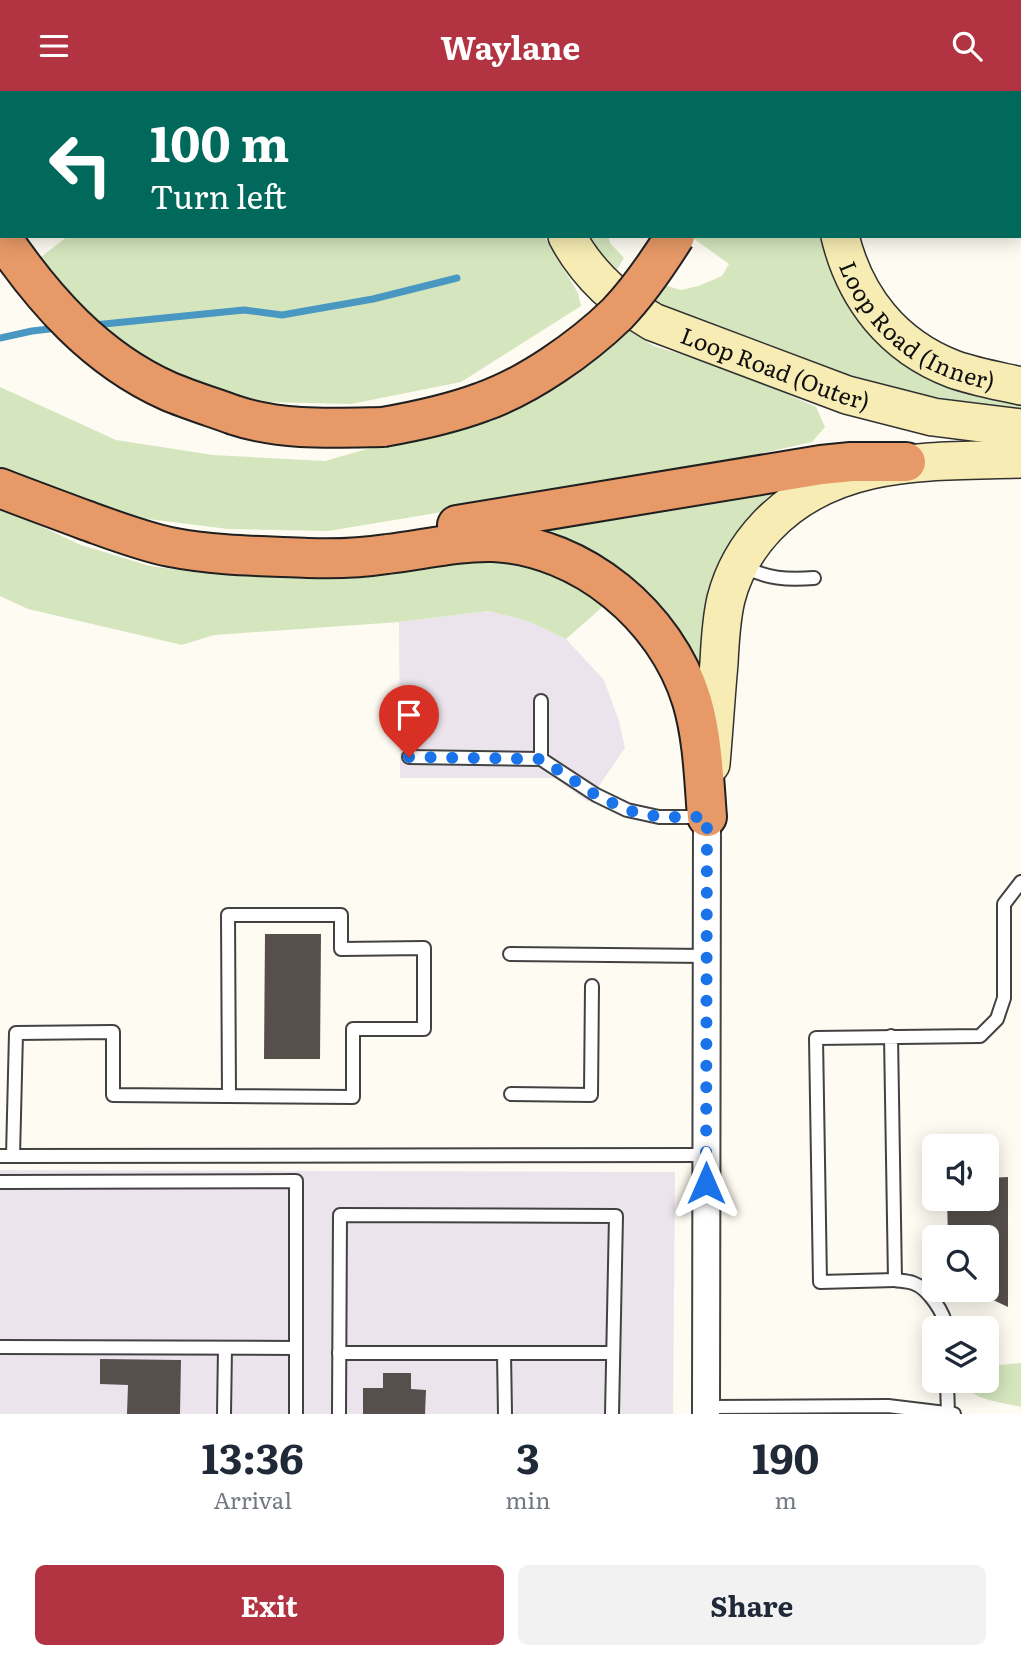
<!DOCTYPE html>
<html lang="en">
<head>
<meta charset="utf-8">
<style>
  :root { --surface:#fff; --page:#f2f2f3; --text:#1f2937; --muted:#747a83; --accent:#b23341 }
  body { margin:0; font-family:Literata,serif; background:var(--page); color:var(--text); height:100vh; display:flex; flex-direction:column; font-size:26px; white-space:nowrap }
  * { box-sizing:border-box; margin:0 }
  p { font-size:23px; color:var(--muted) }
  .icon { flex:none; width:38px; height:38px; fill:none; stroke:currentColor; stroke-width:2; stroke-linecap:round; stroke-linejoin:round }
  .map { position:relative; height:1323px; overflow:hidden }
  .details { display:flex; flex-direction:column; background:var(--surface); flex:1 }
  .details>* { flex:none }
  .top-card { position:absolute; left:0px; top:0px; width:1022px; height:147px; box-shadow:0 4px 18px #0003; background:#00695c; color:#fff; overflow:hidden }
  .tools { position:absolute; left:922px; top:1043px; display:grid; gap:14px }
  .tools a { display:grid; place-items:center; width:77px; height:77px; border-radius:10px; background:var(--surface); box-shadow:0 4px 18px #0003; font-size:35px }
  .pin { position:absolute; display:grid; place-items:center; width:60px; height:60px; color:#fff; margin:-72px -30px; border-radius:50% 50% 50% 0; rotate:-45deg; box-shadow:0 0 7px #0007 }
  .pin .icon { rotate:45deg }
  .me { position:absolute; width:77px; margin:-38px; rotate:0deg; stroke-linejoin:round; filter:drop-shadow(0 0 5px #0008) }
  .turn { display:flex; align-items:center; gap:24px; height:147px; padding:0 35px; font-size:32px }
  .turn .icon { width:91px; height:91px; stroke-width:2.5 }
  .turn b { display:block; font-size:49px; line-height:60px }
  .eta { display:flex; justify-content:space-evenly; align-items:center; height:119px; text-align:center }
  .eta b { font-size:42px; font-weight:700; line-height:49px }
  .cta { display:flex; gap:14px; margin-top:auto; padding:14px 35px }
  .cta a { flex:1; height:80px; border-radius:10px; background:var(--accent); color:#fff; font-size:28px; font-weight:700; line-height:80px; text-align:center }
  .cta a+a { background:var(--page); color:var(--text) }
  header { display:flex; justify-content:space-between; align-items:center; height:91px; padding:0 35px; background:var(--accent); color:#fff; font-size:32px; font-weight:700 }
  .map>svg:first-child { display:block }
</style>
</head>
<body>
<header><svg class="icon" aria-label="menu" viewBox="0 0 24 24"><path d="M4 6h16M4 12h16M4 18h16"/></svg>Waylane<svg class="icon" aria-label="search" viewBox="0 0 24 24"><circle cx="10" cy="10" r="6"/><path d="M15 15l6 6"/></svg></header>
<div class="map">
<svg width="1021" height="1323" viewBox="0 0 1021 1323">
  <rect width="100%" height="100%" fill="#fefbf2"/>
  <!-- industrial -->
  <g fill="#ebe4ec">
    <path d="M489,520L528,530L566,548L604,589L619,630L625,657L588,711L555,687H400L399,531Z"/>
    <path d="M0,1079L675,1081L673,1323H0Z"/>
  </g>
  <!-- green -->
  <g fill="#d5e6be">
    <path d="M275,0H522L272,2Z"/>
    <path d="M68,145H544L578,202L581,215L461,291L351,313L265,311L180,287L120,253L32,173Z"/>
    <path d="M583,145H608L610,152L624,167L615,182Z"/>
    <path d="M690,145H825L840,191L1021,304V317C888,309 765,256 643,207L657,192L681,199L698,195L722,185L729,173Z"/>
    <path d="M620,234L654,255L736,280L816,316L825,336L812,351L759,363L563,401L328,440L228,438L140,427L49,399L0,377V296L116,349L213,364L325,370L440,337Z"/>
    <path d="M797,389L746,430L719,475L705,515L702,555L703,603L686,566L517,441Z"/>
    <path d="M0,416L81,454L150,475L201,482L311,485L449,464L550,477L607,512L566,548L528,530L489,520L399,531L214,544L182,554L28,518L0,505Z"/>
    <path d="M1021,1272V1316C1003,1311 970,1310 963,1290H987V1275Z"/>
  </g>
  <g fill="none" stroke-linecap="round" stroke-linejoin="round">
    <!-- stream -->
    <g stroke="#4998c1" stroke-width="7">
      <path d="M94,234L244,219L282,224L373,208L457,187"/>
      <path d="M0,247L32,240L58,237"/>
    </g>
  </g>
  <!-- building -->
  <g fill="#564f4c">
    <path d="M265,843H321L320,968H264Z"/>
    <path d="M1008,1086V1216L972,1199H987V1146H948L947,1108H987V1087Z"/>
    <path d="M100,1268L181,1269L180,1323H127L128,1294L100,1293Z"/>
    <path d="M383,1282H411V1298L426,1299L425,1323H363V1297H383Z"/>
  </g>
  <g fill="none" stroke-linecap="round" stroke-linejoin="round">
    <defs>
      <g id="lane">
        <path d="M743,475C767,488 787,489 814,487"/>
        <path d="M541,610V668"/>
        <path d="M409,666L541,668L596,704L627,719L659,726H703"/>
        <path d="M510,863L707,865"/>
        <path d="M891,945L895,1189L820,1191L816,947L980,945L997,928L1004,907V813L1021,791"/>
        <path d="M511,1003L591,1004L592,895"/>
        <path d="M0,1065L706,1064"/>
        <path d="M13,1065L16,942L113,941V1004L353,1006V938H424V857L341,858V824H228L229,1005"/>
        <path d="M0,1091L296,1090V1323"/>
        <path d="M895,1189C901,1190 907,1190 913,1192C928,1197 945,1222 946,1237"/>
        <path d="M0,1256L296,1257"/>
        <path d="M339,1262H504L505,1323"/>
        <path d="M504,1262H613"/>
        <path d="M947,1290L948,1323"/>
        <path d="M706,1316L888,1315L954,1323"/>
        <path d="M224,1323L225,1257"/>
        <path d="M339,1323L340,1124L616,1125L612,1323"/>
      </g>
      <path id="street" d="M706,1323L707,726"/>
      <g id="secondary">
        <path d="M232,2L235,0"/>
        <path d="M548,2V0"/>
        <path d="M867,2L868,0"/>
        <path id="s1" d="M567,145C587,183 617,210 653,231L847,304L933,326L1021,337"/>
        <path id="s2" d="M840,145C855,207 893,255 953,278C975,286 999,290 1021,295"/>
        <path d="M711,673C714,639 716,605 719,572C720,551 721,529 726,508C733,481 748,455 767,435C835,364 931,371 1021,368"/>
      </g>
      <g id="highway">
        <path d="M752,2L753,0"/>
        <path d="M234,324C281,340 334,337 383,336"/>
        <path d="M0,397C28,408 56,418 85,429C113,439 141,450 170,456C215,465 263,465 308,467C334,468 361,467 387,463C422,459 457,450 493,451C582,455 666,525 692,610C703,647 704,688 707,726"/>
        <path d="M457,434L821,374L851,371H906"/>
      </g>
    </defs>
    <!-- lane casing -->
    <use href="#lane" stroke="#424242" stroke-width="16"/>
    <!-- street casing -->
    <use href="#street" stroke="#424242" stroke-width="30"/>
    <!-- secondary casing -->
    <use href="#secondary" stroke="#313131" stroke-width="40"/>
    <!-- highway casing -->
    <use href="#highway" stroke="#202020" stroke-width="42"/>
    <!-- lane -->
    <use href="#lane" stroke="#fff" stroke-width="12"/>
    <!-- street -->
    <use href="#street" stroke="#fff" stroke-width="26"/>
    <!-- secondary -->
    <use href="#secondary" stroke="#f7ecb3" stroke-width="37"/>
    <!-- highway -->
    <use href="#highway" stroke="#e79967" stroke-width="38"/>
    <defs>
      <g id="highway-bridge">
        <path d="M0,144C43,208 96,268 168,300C189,309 212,316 234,324"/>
        <path d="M383,336C417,330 450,323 482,311C528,295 582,257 617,223C639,200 658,172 675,145"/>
      </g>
    </defs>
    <!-- highway-bridge casing -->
    <use href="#highway-bridge" stroke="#202020" stroke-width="42" stroke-linecap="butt"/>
    <!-- highway-bridge -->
    <use href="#highway-bridge" stroke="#e79967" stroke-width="38"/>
  </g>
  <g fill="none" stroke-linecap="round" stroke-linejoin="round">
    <!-- route -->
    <path stroke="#1a73e8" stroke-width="12" stroke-dasharray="0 21.6" d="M409,666L541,668L596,704L627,719L659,726H707L706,1092"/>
  </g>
  <g text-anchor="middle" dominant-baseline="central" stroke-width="7" stroke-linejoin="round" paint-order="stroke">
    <!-- street labels -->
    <g font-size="23" fill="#0f0f0f" stroke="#fff">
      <text stroke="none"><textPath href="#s2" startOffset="126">Loop Road (Inner)</textPath></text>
      <text stroke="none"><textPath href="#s1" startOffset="254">Loop Road (Outer)</textPath></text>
    </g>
  </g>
</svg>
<div class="tools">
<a><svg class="icon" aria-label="sound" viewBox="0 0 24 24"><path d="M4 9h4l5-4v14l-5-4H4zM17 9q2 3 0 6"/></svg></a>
<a><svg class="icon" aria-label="search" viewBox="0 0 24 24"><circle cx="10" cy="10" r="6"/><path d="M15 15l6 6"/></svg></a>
<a><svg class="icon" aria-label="layers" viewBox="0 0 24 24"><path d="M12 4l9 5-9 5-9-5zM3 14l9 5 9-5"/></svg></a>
</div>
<div class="pin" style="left:409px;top:666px;background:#d93025"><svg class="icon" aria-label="arrive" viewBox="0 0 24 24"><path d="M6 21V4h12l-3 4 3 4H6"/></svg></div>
<svg class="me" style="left:706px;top:1092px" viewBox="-20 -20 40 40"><path d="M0-17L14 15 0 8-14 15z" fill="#1a73e8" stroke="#fff" stroke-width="4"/></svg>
<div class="top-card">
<div class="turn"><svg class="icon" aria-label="left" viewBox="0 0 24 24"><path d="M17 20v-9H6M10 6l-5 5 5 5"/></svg><div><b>100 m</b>Turn left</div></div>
</div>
</div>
<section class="details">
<div class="eta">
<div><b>13:36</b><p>Arrival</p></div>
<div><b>3</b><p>min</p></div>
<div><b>190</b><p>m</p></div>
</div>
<div class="cta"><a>Exit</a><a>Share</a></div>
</section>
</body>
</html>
